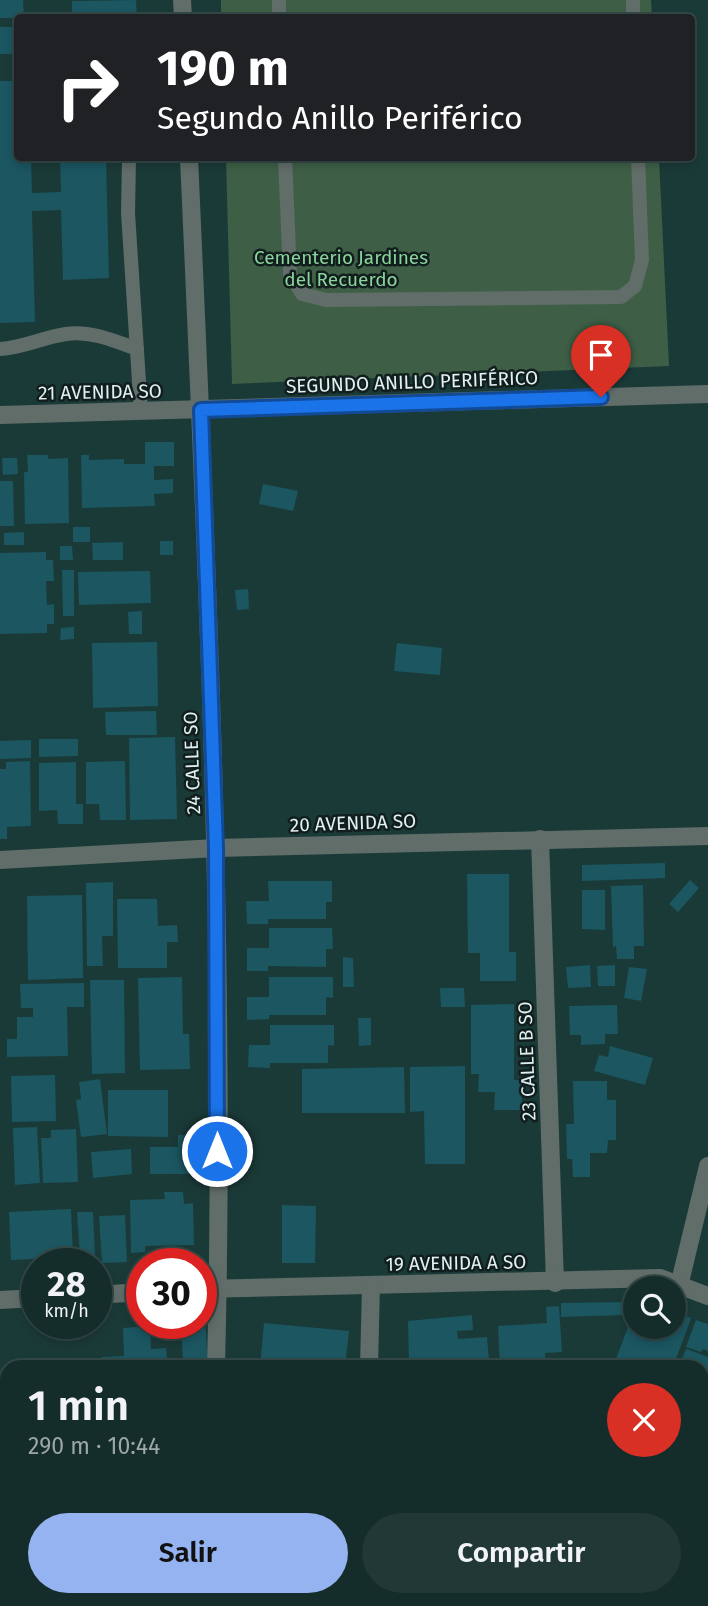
<!DOCTYPE html>
<html lang="es">
<head>
<meta charset="utf-8">
<style>
  :root { --surface:#142c2a; --page:#213836; --text:#f1f3f6; --muted:#9da7a8; --line:#334847; --accent:#95b2f1 }
  body { margin:0; font-family:"Fira Sans",sans-serif; background:var(--page); color:var(--text); height:100vh; display:flex; flex-direction:column; font-size:26px; white-space:nowrap }
  * { box-sizing:border-box; margin:0 }
  p { font-size:23px; color:var(--muted) }
  .icon { flex:none; width:38px; height:38px; fill:none; stroke:currentColor; stroke-width:2; stroke-linecap:round; stroke-linejoin:round }
  .map { position:relative; flex:1; overflow:hidden }
  .side { position:absolute; left:0px; top:1360px; width:709px; height:247px; display:flex; flex-direction:column; background:var(--surface); border-radius:21px 21px 0 0; box-shadow:0 4px 10px #0003,0 0 0 2px var(--line) }
  .side>* { flex:none }
  .banner { position:absolute; left:14px; top:14px; width:681px; height:147px; border-radius:7px; box-shadow:0 4px 10px #0003,0 0 0 2px var(--line); background:#202124; color:#fff; overflow:hidden }
  .fabs { position:absolute; left:623px; top:1276px; display:grid; gap:14px }
  .fabs a { display:grid; place-items:center; width:63px; height:63px; border-radius:50%; background:var(--surface); box-shadow:0 4px 10px #0003,0 0 0 2px var(--line); font-size:35px }
  .speed { position:absolute; left:21px; top:1248px; display:flex; gap:14px; font-size:35px; font-weight:700; text-align:center }
  .speed>* { display:grid; place-content:center; width:91px; height:91px; border-radius:50%; background:var(--surface); box-shadow:0 4px 10px #0003,0 0 0 2px var(--line); line-height:1 }
  .speed small { font-size:18px; font-weight:400 }
  .speed .limit { border:10px solid #d22; background:#fff; color:#111 }
  .pin { position:absolute; display:grid; place-items:center; width:60px; height:60px; color:#fff; margin:-72px -30px; border-radius:50% 50% 50% 0; rotate:-45deg; box-shadow:0 0 7px #0007 }
  .pin .icon { rotate:45deg }
  .me { position:absolute; width:77px; margin:-38px; rotate:0deg; stroke-linejoin:round; filter:drop-shadow(0 0 5px #0008) }
  .turn { display:flex; align-items:center; gap:24px; height:147px; padding:0 28px; font-size:32px }
  .turn .icon { width:91px; height:91px; stroke-width:2.5 }
  .turn b { display:block; font-size:49px; line-height:60px }
  .round { display:grid; place-items:center; flex:none; width:74px; height:74px; border-radius:37px; background:var(--page) }
  .summary { display:flex; align-items:center; justify-content:space-between; height:119px; padding:0 28px }
  h1 { font-size:42px; font-weight:600; line-height:52px }
  .primary-button { display:flex; gap:14px; margin-top:auto; padding:14px 28px }
  .primary-button a { flex:1; height:80px; border-radius:42px; background:var(--accent); color:#111; font-size:28px; font-weight:600; line-height:80px; text-align:center }
  .primary-button a+a { background:var(--page); color:var(--text) }
  .map>svg:first-child { display:block }
</style>
</head>
<body>
<div class="map">
<svg width="708" height="1606" viewBox="0 0 708 1606">
  <rect width="100%" height="100%" fill="#1a3a38"/>
  <!-- green -->
  <g fill="#3e5f46">
    <path d="M221,0H651L652,17L221,18Z"/>
    <path d="M226,158H659L669,366L232,384Z"/>
  </g>
  <!-- building -->
  <g fill="#1b5661">
    <path d="M0,0H23L24,18H0Z"/>
    <path d="M136,0L137,18H72V1Z"/>
    <rect x="0" y="27" width="16" height="27"/>
    <path d="M0,81H18V158H31L32,193L61,192L60,158H106L109,278L63,280L61,210L32,211L35,322L0,323Z"/>
    <path d="M145,442H174V466H154V480L173,479V493L154,494L155,506L82,508L81,455H89V460L124,459V464H145Z"/>
    <path d="M27,455H48V459L68,458L69,523L25,524L24,472H28Z"/>
    <path d="M2,458H17L18,474L3,475Z"/>
    <path d="M0,481H13L14,526H0Z"/>
    <path d="M263,484L298,491L293,511L259,504Z"/>
    <rect x="73" y="527" width="17" height="15"/>
    <path d="M24,532V545H4V533Z"/>
    <rect x="160" y="541" width="13" height="14"/>
    <path d="M123,542V560H93L92,543Z"/>
    <path d="M60,546H72L73,560H60Z"/>
    <path d="M46,552V560H53L54,581H46L47,605L54,604V624H47V633L0,634V553Z"/>
    <path d="M62,570H74V616H63Z"/>
    <path d="M150,571L151,603L79,605L78,572Z"/>
    <path d="M248,589L249,609L237,610L235,590Z"/>
    <path d="M142,611V634H129L128,612Z"/>
    <path d="M74,627V639L60,640L61,628Z"/>
    <path d="M157,642L158,706L93,708L92,643Z"/>
    <path d="M397,643L442,648L440,675L394,671Z"/>
    <path d="M156,711L157,735H106L105,712Z"/>
    <path d="M175,737L177,819L130,820L129,738Z"/>
    <path d="M39,739H78V756L39,757Z"/>
    <path d="M31,740V758L0,759V741Z"/>
    <path d="M30,761L31,826L7,827V839H0V769H6V762Z"/>
    <path d="M125,761L126,820H100L99,804H86V762Z"/>
    <path d="M76,762V804H83V824H58L57,810L39,811V763Z"/>
    <path d="M665,863V878L582,881V865Z"/>
    <path d="M467,874H509V952H516V981H480V953H468Z"/>
    <path d="M690,880L699,888L678,912L669,904Z"/>
    <path d="M268,881H332V902H326V919H268V924H247L246,901H269Z"/>
    <path d="M113,882V936H102L103,966H87L86,883Z"/>
    <path d="M643,885L644,946H634V959H617L616,946L613,947L611,886Z"/>
    <path d="M582,890H605V930L582,929Z"/>
    <path d="M82,895L83,978L28,980L27,896Z"/>
    <path d="M117,899H157L158,926L177,925L178,942H167V968H118Z"/>
    <path d="M269,928H332L333,949H326V967L268,966V971H247V948H269Z"/>
    <path d="M343,957L353,958L354,987H343Z"/>
    <path d="M590,965L591,987L568,988L566,967Z"/>
    <path d="M615,965V986H598L597,966Z"/>
    <path d="M629,967L647,969L641,1001L624,998Z"/>
    <path d="M182,977L183,1034H189L190,1069L140,1070L138,978Z"/>
    <path d="M269,977H333V998L326,997V1015H269V1019L247,1020V997H269Z"/>
    <path d="M90,980H124L125,1073L92,1074Z"/>
    <path d="M84,983V1007H67L68,1056L7,1057V1039H17V1017H33V1008H21L20,984Z"/>
    <path d="M440,988H464L465,1007H441Z"/>
    <path d="M514,1004V1080H522V1110H494L495,1092H478L479,1074H471V1005Z"/>
    <path d="M617,1005L618,1034H605V1044L581,1045V1035H570L569,1006Z"/>
    <path d="M358,1018H371V1045L359,1046Z"/>
    <path d="M270,1025H334V1046L328,1045V1063H270V1068L248,1067L249,1045H270Z"/>
    <path d="M610,1046L653,1058L645,1085L594,1071L599,1055L608,1057Z"/>
    <path d="M465,1066V1164H425L424,1111L410,1112V1067Z"/>
    <path d="M404,1067L405,1113H302V1069Z"/>
    <path d="M55,1075L56,1121L12,1122L11,1076Z"/>
    <path d="M100,1079L107,1134L81,1137L76,1100L81,1099L79,1082Z"/>
    <path d="M573,1081H607V1100H616V1140H608L607,1153H590V1177H573L572,1159H567L566,1124H574Z"/>
    <path d="M108,1090H168V1137L108,1136Z"/>
    <path d="M37,1127L40,1183L15,1185L13,1128Z"/>
    <path d="M76,1129L78,1182L43,1183L41,1138H51V1130Z"/>
    <path d="M178,1135H194L193,1174H150V1147H178Z"/>
    <path d="M131,1149L132,1174L93,1178L91,1152Z"/>
    <path d="M164,1192H183L184,1204L193,1203L194,1245L145,1246V1252L131,1253L130,1200L165,1199Z"/>
    <path d="M282,1205L316,1206L315,1263H282Z"/>
    <path d="M71,1209L73,1257L11,1260L9,1212Z"/>
    <path d="M77,1212H93L95,1256H80Z"/>
    <path d="M125,1215L127,1262L102,1263L99,1216Z"/>
    <path d="M624,1302L625,1315L561,1317V1303Z"/>
    <path d="M559,1306L562,1352L545,1353L546,1367H500L498,1326L547,1323L546,1307Z"/>
    <path d="M635,1308V1326H674V1311L691,1318L673,1367H613Z"/>
    <path d="M472,1315L473,1330L457,1331L458,1339L487,1337L489,1361L453,1363V1367H402V1360H409L408,1321Z"/>
    <path d="M201,1316H205L208,1367H102V1357L124,1356L123,1328L150,1326L151,1349L166,1348L167,1361L183,1360L181,1323H201Z"/>
    <path d="M696,1320L708,1324V1351L703,1349L701,1352L686,1347Z"/>
    <path d="M264,1323L349,1331L345,1367H260Z"/>
    <path d="M686,1349L708,1357V1410L702,1408V1367H679Z"/>
    <path d="M702,1482L708,1484V1523L702,1520Z"/>
    <path d="M702,1533L708,1535V1557L705,1566L702,1564Z"/>
    <path d="M704,1570L708,1571V1594L702,1591Z"/>
    <path d="M702,1597L708,1599V1606H692L694,1600H702Z"/>
    <path d="M17,1600H187V1602L182,1603V1606H17Z"/>
    <path d="M227,1600H325L329,1601L327,1606H227Z"/>
    <path d="M373,1600H466L464,1606H371Z"/>
    <path d="M475,1600H549L553,1601L551,1606H472Z"/>
  </g>
  <g fill="none" stroke-linecap="round" stroke-linejoin="round">
    <!-- lane -->
    <g stroke="#616d69" stroke-width="14">
      <path d="M279,0V18"/>
      <path d="M633,0V18"/>
      <path d="M129,158L128,213L141,412"/>
      <path d="M285,158L290,274L302,294L326,300L621,297L635,286L642,260L638,158"/>
      <path d="M0,349C23,348 44,337 66,334C90,330 115,341 137,349"/>
    </g>
    <!-- street -->
    <g stroke="#616d69" stroke-width="18">
      <path d="M182,0L183,18"/>
      <path d="M189,158C207,560 226,964 216,1367"/>
      <path d="M0,415L708,394"/>
      <path d="M540,839L555,1283"/>
      <path d="M0,860L216,848L708,836"/>
      <path d="M679,1286L708,1166"/>
      <path d="M201,1289L660,1278L708,1296"/>
      <path d="M96,1295L142,1292"/>
      <path d="M0,1300L37,1298"/>
      <path d="M369,1367L371,1285"/>
      <path d="M702,1448L708,1451"/>
      <path d="M210,1606L211,1600"/>
      <path d="M352,1606L354,1600"/>
      <path d="M575,1606L577,1600"/>
    </g>
  </g>
  <g fill="none" stroke-linecap="round" stroke-linejoin="round">
    <defs>
      <path id="route" d="M217,1151L216,848L201,410L601,397"/>
    </defs>
    <!-- route casing -->
    <use href="#route" stroke="#114b97" stroke-width="18"/>
    <!-- route -->
    <use href="#route" stroke="#1a73e8" stroke-width="12"/>
  </g>
  <g text-anchor="middle" dominant-baseline="central" stroke-width="5" stroke-linejoin="round" paint-order="stroke">
    <!-- park labels -->
    <g font-size="19" fill="#8ad49c" stroke="#111e1d">
      <text x="341" y="257">Cementerio Jardines<tspan x="341" dy="22">del Recuerdo</tspan></text>
    </g>
    <!-- street labels -->
    <g font-size="19" fill="#dff1f0" stroke="#111e1d">
      <text transform="translate(412 382) rotate(-2)">SEGUNDO ANILLO PERIFÉRICO</text>
      <text transform="translate(100 392) rotate(-1)">21 AVENIDA SO</text>
      <text transform="translate(192 763) rotate(-92)">24 CALLE SO</text>
      <text transform="translate(353 823) rotate(-2)">20 AVENIDA SO</text>
      <text transform="translate(527 1061) rotate(-92)">23 CALLE B SO</text>
      <text transform="translate(456 1263) rotate(-1)">19 AVENIDA A SO</text>
    </g>
  </g>
</svg>
<div class="fabs">
<a><svg class="icon" aria-label="search" viewBox="0 0 24 24"><circle cx="10" cy="10" r="6"/><path d="M15 15l6 6"/></svg></a>
</div>
<div class="speed"><div>28<small>km/h</small></div><div class="limit">30</div></div>
<div class="pin" style="left:601px;top:397px;background:#d93025"><svg class="icon" aria-label="arrive" viewBox="0 0 24 24"><path d="M6 21V4h12l-3 4 3 4H6"/></svg></div>
<svg class="me" style="left:217px;top:1151px" viewBox="-20 -20 40 40"><circle r="17" fill="#1a73e8" stroke="#fff" stroke-width="3"/><path d="M0-11L8 9 0 5-8 9z" fill="#fff"/></svg>
<div class="banner">
<div class="turn"><svg class="icon" aria-label="right" viewBox="0 0 24 24"><path d="M7 20v-9h11M14 6l5 5-5 5"/></svg><div><b>190 m</b>Segundo Anillo Periférico</div></div>
</div>
<section class="side">
<div class="summary"><div><h1>1 min</h1><p>290 m · 10:44</p></div><a class="round" style="background:#d93025;color:#fff"><svg class="icon" aria-label="close" viewBox="0 0 24 24"><path d="M6 6l12 12M18 6L6 18"/></svg></a></div>
<div class="primary-button"><a>Salir</a><a>Compartir</a></div>
</section>
</div>
</body>
</html>
